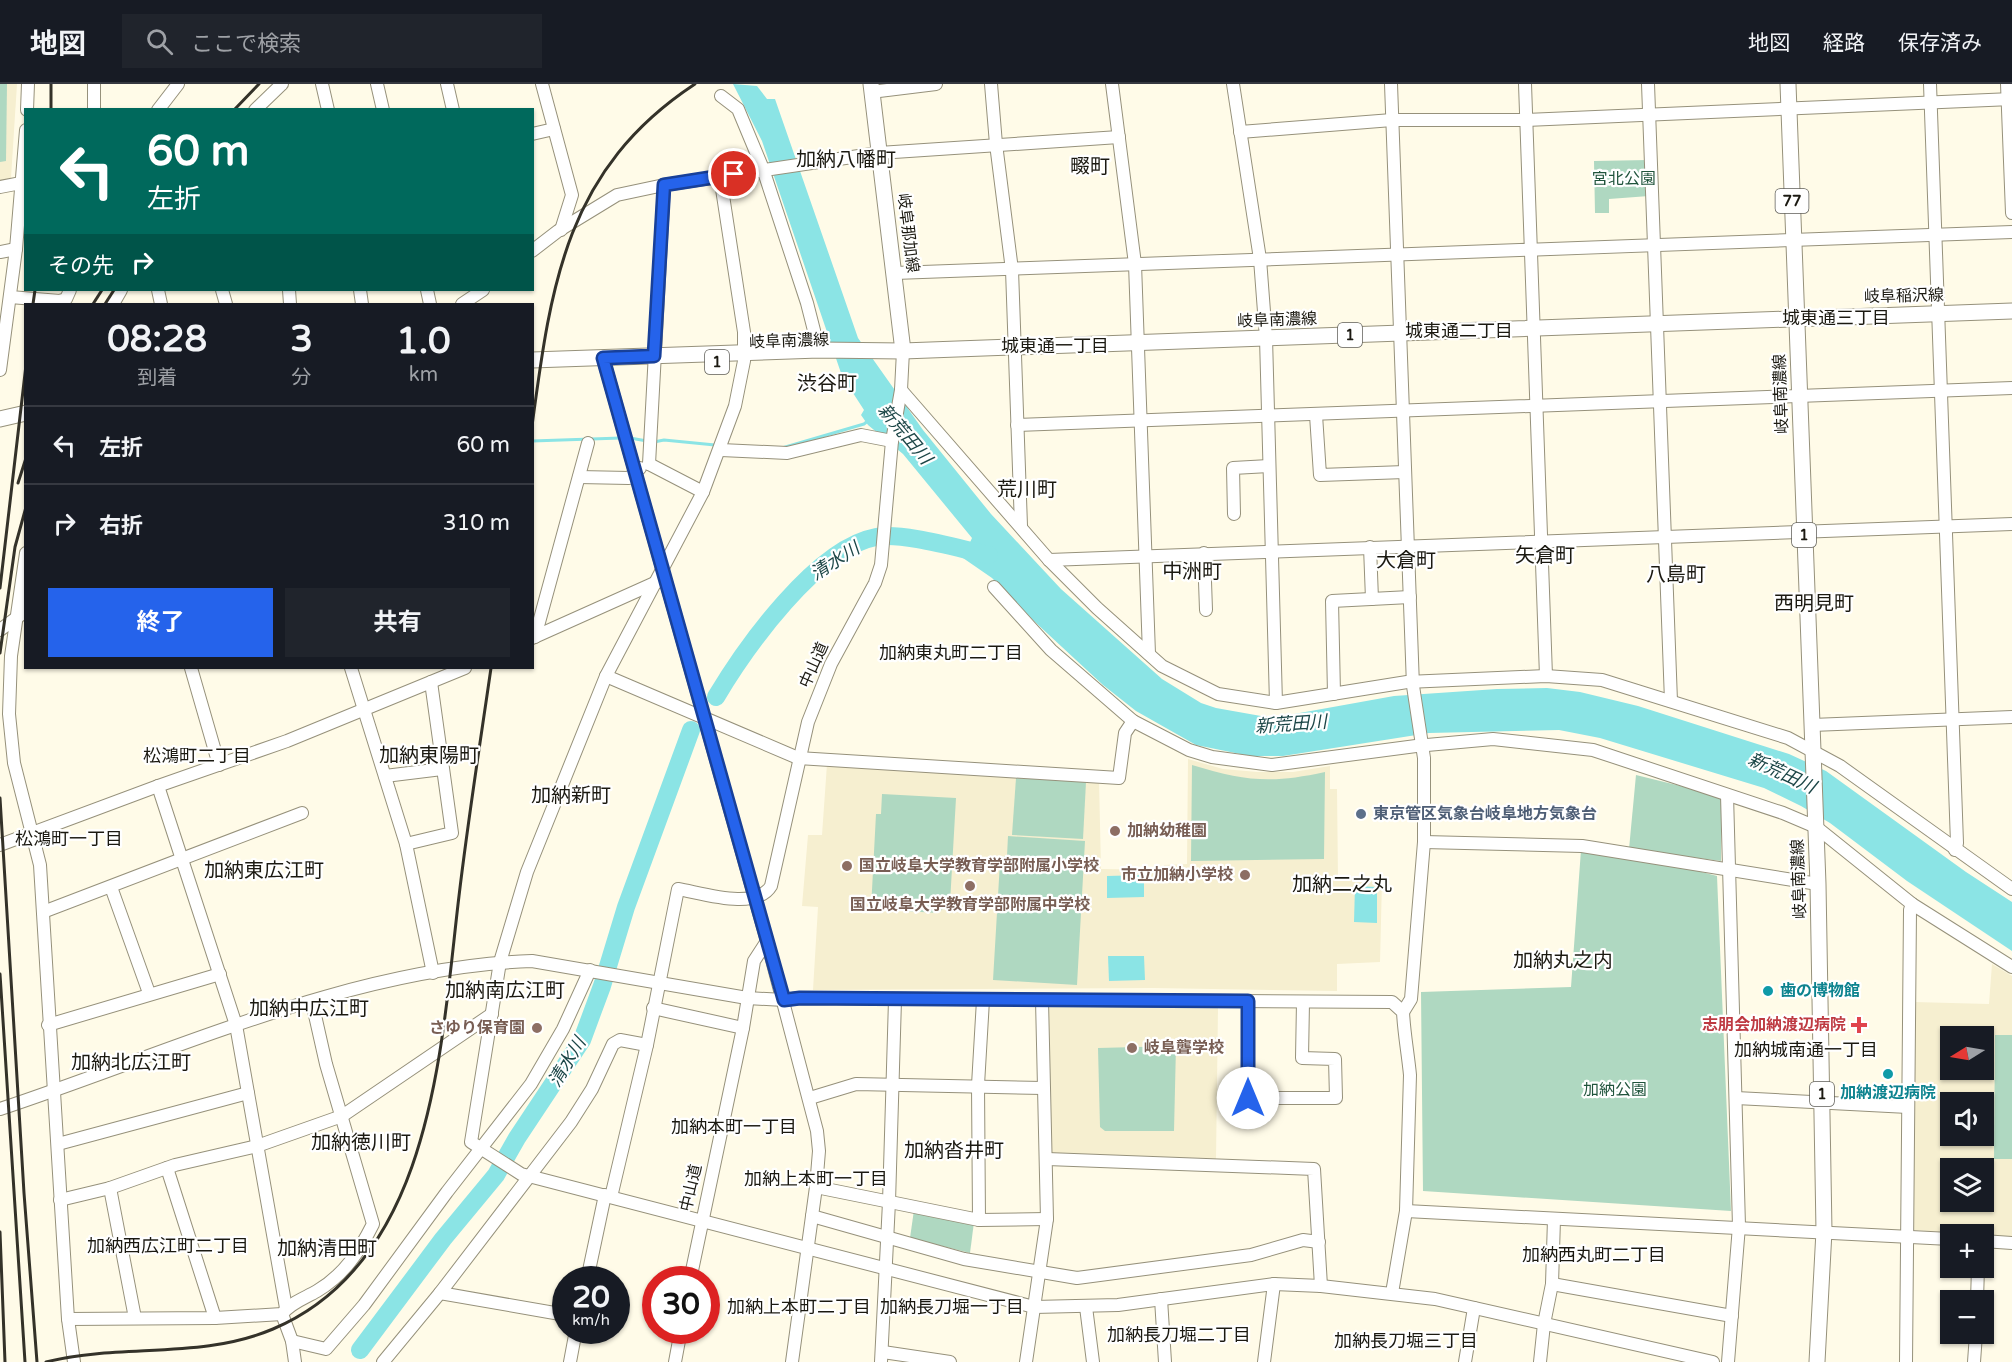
<!DOCTYPE html>
<html lang="ja">
<head>
<meta charset="utf-8">
<style>
  :root { --surface:#171b24; --page:#20242c; --text:#f1f3f6; --muted:#9ea1a6; --line:#363941; --accent:#2563eb }
  body { margin:0; font-family:"Varela Round","Noto Sans JP",sans-serif; background:var(--page); color:var(--text); height:100vh; display:flex; flex-direction:column; font-size:22px; white-space:nowrap }
  * { box-sizing:border-box; margin:0 }
  p { font-size:20px; color:var(--muted) }
  .icon { flex:none; width:33px; height:33px; fill:none; stroke:currentColor; stroke-width:2; stroke-linecap:round; stroke-linejoin:round }
  .map { position:relative; flex:1; overflow:hidden }
  .details { position:absolute; left:24px; top:219px; width:510px; height:366px; display:flex; flex-direction:column; background:var(--surface); border-radius:0px; box-shadow:0 2px 4px #0004 }
  .details>* { flex:none }
  .banner { position:absolute; left:24px; top:24px; width:510px; height:183px; border-radius:0px; box-shadow:0 2px 4px #0004; background:#00695c; color:#fff; overflow:hidden }
  .needle { width:39px; rotate:259deg }
  .fabs { position:absolute; left:1940px; top:942px; display:grid; gap:12px }
  .fabs a { display:grid; place-items:center; width:54px; height:54px; border-radius:0px; background:var(--surface); box-shadow:0 2px 4px #0004; font-size:30px }
  .speed { position:absolute; left:552px; top:1182px; display:flex; gap:12px; font-size:30px; font-weight:700; text-align:center }
  .speed>* { display:grid; place-content:center; width:78px; height:78px; border-radius:50%; background:var(--surface); box-shadow:0 2px 4px #0004; line-height:1 }
  .speed small { font-size:15px; font-weight:400 }
  .speed .limit { border:9px solid #d22; background:#fff; color:#111 }
  .pin { position:absolute; display:grid; place-items:center; width:51px; height:51px; color:#fff; margin:-26px; border:3px solid #fff; border-radius:50%; box-shadow:0 2px 6px #0007 }
  .me { position:absolute; width:66px; margin:-33px; rotate:0deg; stroke-linejoin:round; filter:drop-shadow(0 0 4px #0008) }
  .turn { display:flex; align-items:center; gap:21px; height:126px; padding:0 24px; font-size:27px }
  .turn .icon { width:78px; height:78px; stroke-width:2.5 }
  .turn b { display:block; font-size:42px; line-height:51px }
  .then { display:flex; align-items:center; height:57px; padding:0 24px; background:#0003; gap:12px; font-size:22px }
  .eta { display:flex; justify-content:space-evenly; align-items:center; height:102px; text-align:center }
  .eta b { font-size:36px; font-weight:700; line-height:42px }
  .action { display:flex; gap:12px; margin-top:auto; padding:12px 24px }
  .action a { flex:1; height:69px; border-radius:0px; background:var(--accent); color:#fff; font-size:24px; font-weight:700; line-height:69px; text-align:center }
  .action a+a { background:var(--page); color:var(--text) }
  ul { padding:0; list-style:none }
  li { display:flex; align-items:center; gap:18px; height:78px; padding:0 24px; border-top:2px solid var(--line) }
  li div { flex:1 }
  li b { display:block; font-size:22px }
  li em { font-style:normal }
  header { display:flex; align-items:center; gap:36px; box-sizing:border-box; height:84px; padding:0 30px; background:var(--surface); border-bottom:2px solid var(--line) }
  header strong { font-size:28px }
  nav { display:flex; gap:33px; margin-inline-start:auto; font-size:21px }
  .search { width:420px; height:54px; background:var(--page); display:flex; align-items:center; gap:15px; box-sizing:border-box; padding:0 21px; border-radius:0px; color:var(--muted); font-size:22px }
  .map>svg:first-child { display:block }
</style>
</head>
<body>
<header>
<strong>地図</strong>
<div class="search"><svg class="icon" aria-label="search" viewBox="0 0 24 24"><circle cx="10" cy="10" r="6"/><path d="M15 15l6 6"/></svg>ここで検索</div>
<nav><a>地図</a><a>経路</a><a>保存済み</a></nav>
</header>
<div class="map">
<svg width="2012" height="1278" viewBox="0 0 2012 1278">
  <rect width="100%" height="100%" fill="#fffbe8"/>
  <!-- built -->
  <g fill="#f6efd0" fill-rule="evenodd">
    <path d="M0,0H17L11,94L0,99Z"/>
    <path d="M1188,675L1223,685L1258,688H1293L1330,682V705H1337L1338,795L1382,796L1380,878L1337,880V907L1153,904L813,906L818,823L802,822L808,751H822L827,680L1099,696L1101,785L1164,786V781L1187,780Z"/>
    <path d="M1992,880L2012,892V1153L1912,1146L1914,918L1989,920ZM1950,952H1983V986H1950ZM1950,1018H1983V1052H1950ZM1950,1084H1983V1118H1950Z"/>
    <path d="M1047,923L1218,924L1216,1075L1054,1072L1050,1069Z"/>
  </g>
  <!-- green -->
  <g fill="#afd8c1">
    <path d="M0,0H7L6,77L0,78Z"/>
    <path d="M1648,76L1649,112L1609,115V129H1595L1594,77Z"/>
    <path d="M1192,681C1245,697 1270,700 1325,688L1324,775L1191,777Z"/>
    <path d="M1636,691L1721,712V777L1629,765Z"/>
    <path d="M1016,694L1086,698L1083,755L1012,751Z"/>
    <path d="M882,710L956,714L950,819L938,829L871,825L876,730H881Z"/>
    <path d="M1008,752L1085,757L1077,901L993,896L1000,778H1004V772H1007Z"/>
    <path d="M1581,766L1652,775L1717,792L1731,1127L1423,1107L1421,908L1571,903Z"/>
    <path d="M1995,951H2012V1075H1994Z"/>
    <path d="M1176,962L1174,1047H1105L1100,1043L1098,964Z"/>
    <path d="M914,1126L974,1138L970,1169L910,1154Z"/>
  </g>
  <!-- water -->
  <g fill="#8be4e5">
    <path d="M733,0L757,2L767,15H775L858,254L923,346L991,430L1061,505L1162,595L1201,619L1216,624L1261,632H1283L1394,612L1497,605L1547,604L1580,608L1638,622L1789,670L1826,687L1966,788L2012,818V867L1907,797L1830,739L1801,722L1764,704L1600,654L1559,646L1429,649L1283,672H1250L1196,661L1136,627L1103,601L1035,538L992,494L963,474L972,454L903,370L868,341L861,331L864,326L842,292L762,57Z"/>
    <path d="M1144,791V813L1107,814V792Z"/>
    <path d="M1355,802L1377,803V839L1354,838Z"/>
    <path d="M1108,872H1144L1145,896L1109,897Z"/>
  </g>
  <g fill="none" stroke-linecap="round" stroke-linejoin="round">
    <!-- stream -->
    <g stroke="#8be4e5" stroke-width="3">
      <path d="M630,354L647,357"/>
      <path d="M532,357L621,354"/>
      <path d="M654,358L664,356L715,361"/>
      <path d="M782,364L864,340L869,336"/>
    </g>
    <!-- river -->
    <g stroke="#8be4e5" stroke-width="18">
      <path d="M716,613C746,563 816,464 876,453C903,448 960,465 989,471"/>
      <path d="M360,1266L443,1155L496,1091L517,1054L582,956L602,902L626,823L691,646"/>
    </g>
    <defs>
      <g id="minor">
        <path d="M322,0L328,26"/>
        <path d="M377,0L383,26"/>
        <path d="M447,0L453,26"/>
        <path d="M542,0L572,111L561,146"/>
        <path d="M991,0L996,60L1012,186L1021,442"/>
        <path d="M1112,0L1135,180L1149,570"/>
        <path d="M1233,0L1260,175L1266,254L1276,619"/>
        <path d="M1391,0L1413,602L1424,674V758L1411,915L1403,928"/>
        <path d="M1525,0L1546,592"/>
        <path d="M1648,0L1671,617"/>
        <path d="M1930,0L1957,759L1955,766"/>
        <path d="M2007,0L2012,129"/>
        <path d="M871,8L936,0"/>
        <path d="M721,12L738,25L763,85L807,219L819,266"/>
        <path d="M27,26L28,0"/>
        <path d="M94,26V0"/>
        <path d="M158,26L178,0"/>
        <path d="M255,26L282,0"/>
        <path d="M1240,48L1392,36H1526L2012,15"/>
        <path d="M532,50L554,45"/>
        <path d="M720,92L744,248V277L735,322L703,408L606,592L527,788L500,878L471,1058L521,1090L1034,1223L1118,1221L1274,1200L1321,1202L1435,1215L1713,1278"/>
        <path d="M0,103L26,98"/>
        <path d="M532,167L558,147L617,111L664,101L879,69L1119,53"/>
        <path d="M0,168L16,165"/>
        <path d="M895,189L2012,148"/>
        <path d="M158,206L161,220"/>
        <path d="M222,206L226,220"/>
        <path d="M289,206L290,220"/>
        <path d="M360,206L362,220"/>
        <path d="M427,206L430,220"/>
        <path d="M10,213L60,217L66,215L70,206"/>
        <path d="M113,220L121,206"/>
        <path d="M462,220L483,206"/>
        <path d="M603,274L767,857L817,1047L819,1067L816,1103L792,1278"/>
        <path d="M0,286L16,165L26,46"/>
        <path d="M901,306L1049,476L1097,524L1162,582L1218,610L1276,619L1407,598L1546,592L1602,596L1788,654L1840,682L2012,805"/>
        <path d="M1316,331L1320,391L1405,388"/>
        <path d="M1017,341L2012,304"/>
        <path d="M721,366L787,369L861,351L892,357"/>
        <path d="M649,380L664,101"/>
        <path d="M649,380L703,408"/>
        <path d="M579,393L629,394L640,384"/>
        <path d="M1234,430L1233,384L1269,382"/>
        <path d="M1370,463L1372,515"/>
        <path d="M26,469L11,572L9,630L14,679L40,781L68,1235L74,1278"/>
        <path d="M1204,469L1206,526"/>
        <path d="M1049,476L2012,440"/>
        <path d="M994,503L1051,566L1133,637"/>
        <path d="M0,546L26,527"/>
        <path d="M535,553L588,359"/>
        <path d="M532,554L657,498"/>
        <path d="M191,584L219,681"/>
        <path d="M351,584L406,760L433,889"/>
        <path d="M606,592L798,674L1119,694L1125,649L1133,637L1189,666L1212,673L1272,681L1416,662L1493,655L1593,666L1783,729L1816,743L1912,820L2012,883"/>
        <path d="M1334,610L1332,517L1410,513"/>
        <path d="M1812,641L2012,633"/>
        <path d="M385,692L442,685"/>
        <path d="M158,702L236,941L286,1224"/>
        <path d="M1727,711L1739,1142L1728,1278"/>
        <path d="M1424,758L1582,762L1818,800"/>
        <path d="M406,760L452,749L431,598"/>
        <path d="M0,761L158,702L287,657L465,584"/>
        <path d="M111,803L149,909"/>
        <path d="M43,828L302,729"/>
        <path d="M1248,917V1014H1336L1335,975L1302,974L1303,918"/>
        <path d="M653,924L743,944"/>
        <path d="M48,941L220,890"/>
        <path d="M810,1014L856,1000L1043,1004"/>
        <path d="M1736,1014L1908,1023"/>
        <path d="M0,1025C169,969 352,883 532,877L747,914L784,916L800,914L1392,918L1403,928C1404,949 1408,970 1410,991L1406,1127L1392,1209"/>
        <path d="M58,1060L248,1009"/>
        <path d="M1047,1075L1314,1085L1321,1202"/>
        <path d="M167,1084L215,1234"/>
        <path d="M816,1103L979,1136L1047,1135"/>
        <path d="M110,1104L135,1234"/>
        <path d="M611,1113L647,961L678,805C702,809 756,827 771,802L808,638L831,580L875,499L881,481L892,357L901,306L903,267"/>
        <path d="M60,1116L110,1104L175,1081L257,1062L342,1032L492,930"/>
        <path d="M1406,1127L1950,1155"/>
        <path d="M812,1132L964,1175L1077,1194L1251,1171L1303,1156L1319,1158"/>
        <path d="M979,1136L978,1001L983,916"/>
        <path d="M1983,1157L2012,1159"/>
        <path d="M587,1196L605,1111"/>
        <path d="M690,1196L743,944L754,877L767,857"/>
        <path d="M1552,1200L1732,1232"/>
        <path d="M440,1209L566,1231"/>
        <path d="M1161,1215L1165,1278"/>
        <path d="M1977,1216L1978,1184"/>
        <path d="M1086,1223L1093,1278"/>
        <path d="M282,1230L292,1257L295,1278"/>
        <path d="M68,1235L215,1234L282,1230C290,1219 305,1214 317,1207C344,1191 359,1168 373,1140L326,980L312,918"/>
        <path d="M292,1257L326,1265L364,1221L447,1108L531,1000L563,945L590,886"/>
        <path d="M883,1268L950,1278"/>
        <path d="M383,1278L440,1209L571,1038L592,1005L613,960L620,956L647,961"/>
        <path d="M570,1278L576,1246"/>
        <path d="M675,1278L681,1246"/>
        <path d="M881,1278L889,1118L895,916"/>
        <path d="M1026,1278L1047,1135L1042,916"/>
        <path d="M1264,1278L1274,1200"/>
        <path d="M1465,1278L1474,1224"/>
        <path d="M1540,1278L1544,1240L1552,1200L1554,1135"/>
        <path d="M1906,1278L1910,826L1912,820"/>
        <path d="M1974,1278L1976,1250"/>
      </g>
      <g id="major">
        <path d="M871,0L903,267"/>
        <path d="M1788,0L1818,800L1824,1147L1817,1278"/>
        <path d="M532,276L819,266L903,267L2012,227"/>
        <path d="M0,335L26,329"/>
      </g>
    </defs>
    <!-- minor casing -->
    <use href="#minor" stroke="#96917b" stroke-width="14"/>
    <!-- major casing -->
    <use href="#major" stroke="#96917b" stroke-width="17"/>
    <!-- minor -->
    <use href="#minor" stroke="#fff" stroke-width="12"/>
    <!-- major -->
    <use href="#major" stroke="#fff" stroke-width="15"/>
    <!-- rail -->
    <g stroke="#343229" stroke-width="3">
      <path d="M51,26V0"/>
      <path d="M234,26L259,0"/>
      <path d="M33,220L35,206"/>
      <path d="M93,220L102,206"/>
      <path d="M105,220L114,206"/>
      <path d="M532,342C551,200 566,85 695,0"/>
      <path d="M18,399L26,374"/>
      <path d="M0,504L26,281"/>
      <path d="M0,569L15,463L26,423"/>
      <path d="M0,714L24,1109L37,1278"/>
      <path d="M0,890L25,1278"/>
      <path d="M0,1148L5,1278"/>
      <path d="M46,1278C122,1259 200,1276 273,1245C434,1177 441,961 459,812C468,736 480,660 491,584"/>
    </g>
  </g>
  <g fill="none" stroke-linecap="round" stroke-linejoin="round">
    <defs>
      <path id="route" d="M734,90L664,101L654,272L603,274L784,916L800,914L1248,917V1014"/>
    </defs>
    <!-- route casing -->
    <use href="#route" stroke="#184099" stroke-width="15"/>
    <!-- route -->
    <use href="#route" stroke="#2563eb" stroke-width="10"/>
  </g>
  <!-- markers -->
  <circle fill="#5c6f8a" stroke="#fff" stroke-width="2" cx="1361" cy="730" r="6"/>
  <g fill="#8d6e63" stroke="#fff" stroke-width="2">
    <circle cx="1115" cy="747" r="6"/>
    <circle cx="847" cy="782" r="6"/>
    <circle cx="1245" cy="791" r="6"/>
    <circle cx="970" cy="802" r="6"/>
    <circle cx="537" cy="944" r="6"/>
    <circle cx="1132" cy="964" r="6"/>
  </g>
  <g fill="#0f9aa8" stroke="#fff" stroke-width="2">
    <circle cx="1768" cy="907" r="6"/>
    <circle cx="1888" cy="990" r="6"/>
  </g>
  <path fill="#e0444e" stroke="#fff" stroke-width="2" d="M1856 932h6v6h6v6h-6v6h-6v-6h-6v-6h6z"/>
  <g text-anchor="middle" dominant-baseline="central" stroke-width="4.5" stroke-linejoin="round" paint-order="stroke">
    <!-- shield labels -->
    <g fill="#fff" stroke="#5f5e58" stroke-width="1.5">
      <rect x="1775.5" y="105" width="33" height="24" rx="4.5"/>
      <rect x="1338" y="239" width="24" height="24" rx="4.5"/>
      <rect x="705" y="266" width="24" height="24" rx="4.5"/>
      <rect x="1792" y="439" width="24" height="24" rx="4.5"/>
      <rect x="1810" y="998" width="24" height="24" rx="4.5"/>
    </g>
    <g font-size="15" font-weight="bold" fill="#1b1911">
      <text x="1792" y="117">77</text>
      <text x="1350" y="251">1</text>
      <text x="717" y="278">1</text>
      <text x="1804" y="451">1</text>
      <text x="1822" y="1010">1</text>
    </g>
    <!-- park labels -->
    <g font-size="16" fill="#20543c" stroke="#fff">
      <text x="1624" y="95">宮北公園</text>
      <text x="1615" y="1006">加納公園</text>
    </g>
    <!-- street labels -->
    <g font-size="16" fill="#1b1911" stroke="#fff">
      <text transform="translate(908 149) rotate(83)">岐阜那加線</text>
      <text transform="translate(1904 212) rotate(-1)">岐阜稲沢線</text>
      <text transform="translate(1277 236) rotate(-2)">岐阜南濃線</text>
      <text transform="translate(789 257) rotate(-2)">岐阜南濃線</text>
      <text transform="translate(1781 310) rotate(-92)">岐阜南濃線</text>
      <text transform="translate(814 581) rotate(-66)">中山道</text>
      <text transform="translate(1799 795) rotate(-92)">岐阜南濃線</text>
      <text transform="translate(691 1104) rotate(-77)">中山道</text>
    </g>
    <!-- service labels -->
    <g font-size="16" font-weight="bold" fill="#4e5e75" stroke="#fff" text-anchor="start">
      <text x="1373" y="730">東京管区気象台岐阜地方気象台</text>
    </g>
    <!-- education labels -->
    <g font-size="16" font-weight="bold" fill="#785e54" stroke="#fff" text-anchor="start">
      <text x="1127" y="747">加納幼稚園</text>
      <text x="859" y="782">国立岐阜大学教育学部附属小学校</text>
      <text x="1233" y="791" text-anchor="end">市立加納小学校</text>
      <text x="970" y="821" text-anchor="middle">国立岐阜大学教育学部附属中学校</text>
      <text x="525" y="944" text-anchor="end">さゆり保育園</text>
      <text x="1144" y="964">岐阜聾学校</text>
    </g>
    <!-- culture labels -->
    <g font-size="16" font-weight="bold" fill="#0d838f" stroke="#fff" text-anchor="start">
      <text x="1780" y="907">歯の博物館</text>
      <text x="1888" y="1009" text-anchor="middle">加納渡辺病院</text>
    </g>
    <!-- health labels -->
    <g font-size="16" font-weight="bold" fill="#be3a42" stroke="#fff" text-anchor="end">
      <text x="1846" y="941">志朋会加納渡辺病院</text>
    </g>
    <!-- neighbourhood labels -->
    <g font-size="18" fill="#1b1911" stroke="#fff">
      <text x="1836" y="234">城東通三丁目</text>
      <text x="1459" y="247">城東通二丁目</text>
      <text x="1055" y="262">城東通一丁目</text>
      <text x="951" y="569">加納東丸町二丁目</text>
      <text x="197" y="672">松鴻町二丁目</text>
      <text x="69" y="755">松鴻町一丁目</text>
      <text x="1806" y="966">加納城南通一丁目</text>
      <text x="734" y="1043">加納本町一丁目</text>
      <text x="816" y="1095">加納上本町一丁目</text>
      <text x="168" y="1162">加納西広江町二丁目</text>
      <text x="1594" y="1171">加納西丸町二丁目</text>
      <text x="799" y="1223">加納上本町二丁目</text>
      <text x="952" y="1223">加納長刀堀一丁目</text>
      <text x="1179" y="1251">加納長刀堀二丁目</text>
      <text x="1406" y="1257">加納長刀堀三丁目</text>
    </g>
    <!-- water labels -->
    <g font-size="18" font-style="italic" fill="#1c4647" stroke="#fff">
      <text transform="translate(905 350) rotate(50)">新荒田川</text>
      <text transform="translate(835 477) rotate(-33)">清水川</text>
      <text transform="translate(1291 640) rotate(-4)">新荒田川</text>
      <text transform="translate(1782 689) rotate(25)">新荒田川</text>
      <text transform="translate(567 978) rotate(-59)">清水川</text>
    </g>
    <!-- quarter labels -->
    <g font-size="20" fill="#1b1911" stroke="#fff">
      <text x="846" y="76">加納八幡町</text>
      <text x="1090" y="83">畷町</text>
      <text x="827" y="300">渋谷町</text>
      <text x="1027" y="406">荒川町</text>
      <text x="1545" y="472">矢倉町</text>
      <text x="1406" y="477">大倉町</text>
      <text x="1192" y="488">中洲町</text>
      <text x="1676" y="491">八島町</text>
      <text x="1814" y="520">西明見町</text>
      <text x="429" y="672">加納東陽町</text>
      <text x="571" y="712">加納新町</text>
      <text x="264" y="787">加納東広江町</text>
      <text x="1342" y="801">加納二之丸</text>
      <text x="1563" y="877">加納丸之内</text>
      <text x="505" y="907">加納南広江町</text>
      <text x="309" y="925">加納中広江町</text>
      <text x="131" y="979">加納北広江町</text>
      <text x="361" y="1059">加納徳川町</text>
      <text x="954" y="1067">加納沓井町</text>
      <text x="327" y="1165">加納清田町</text>
    </g>
  </g>
</svg>
<div class="fabs">
<a><svg class="needle" viewBox="-14 -14 28 28"><path d="M0-13l5 13h-10z" fill="#e53935"/><path d="M0 13l5-13h-10z" fill="#9ea1a6"/></svg></a>
<a><svg class="icon" aria-label="sound" viewBox="0 0 24 24"><path d="M4 9h4l5-4v14l-5-4H4zM17 9q2 3 0 6"/></svg></a>
<a><svg class="icon" aria-label="layers" viewBox="0 0 24 24"><path d="M12 4l9 5-9 5-9-5zM3 14l9 5 9-5"/></svg></a>
<a>+</a>
<a>−</a>
</div>
<div class="speed"><div>20<small>km/h</small></div><div class="limit">30</div></div>
<div class="pin" style="left:734px;top:90px;background:#d93025"><svg class="icon" aria-label="arrive" viewBox="0 0 24 24"><path d="M6 21V4h12l-3 4 3 4H6"/></svg></div>
<svg class="me" style="left:1248px;top:1014px" viewBox="-20 -20 40 40"><circle r="19" fill="#fff"/><path d="M0-13L10 11 0 6-10 11z" fill="#2563eb"/></svg>
<div class="banner">
<div class="turn"><svg class="icon" aria-label="left" viewBox="0 0 24 24"><path d="M17 20v-9H6M10 6l-5 5 5 5"/></svg><div><b>60 m</b>左折</div></div>
<div class="then">その先<svg class="icon" aria-label="right" viewBox="0 0 24 24"><path d="M7 20v-9h11M14 6l5 5-5 5"/></svg></div>
</div>
<section class="details">
<div class="eta">
<div><b>08:28</b><p>到着</p></div>
<div><b>3</b><p>分</p></div>
<div><b>1.0</b><p>km</p></div>
</div>
<ul>
<li><svg class="icon" aria-label="left" viewBox="0 0 24 24"><path d="M17 20v-9H6M10 6l-5 5 5 5"/></svg><div><b>左折</b></div><em>60 m</em></li>
<li><svg class="icon" aria-label="right" viewBox="0 0 24 24"><path d="M7 20v-9h11M14 6l5 5-5 5"/></svg><div><b>右折</b></div><em>310 m</em></li>
</ul>
<div class="action"><a>終了</a><a>共有</a></div>
</section>
</div>
</body>
</html>
